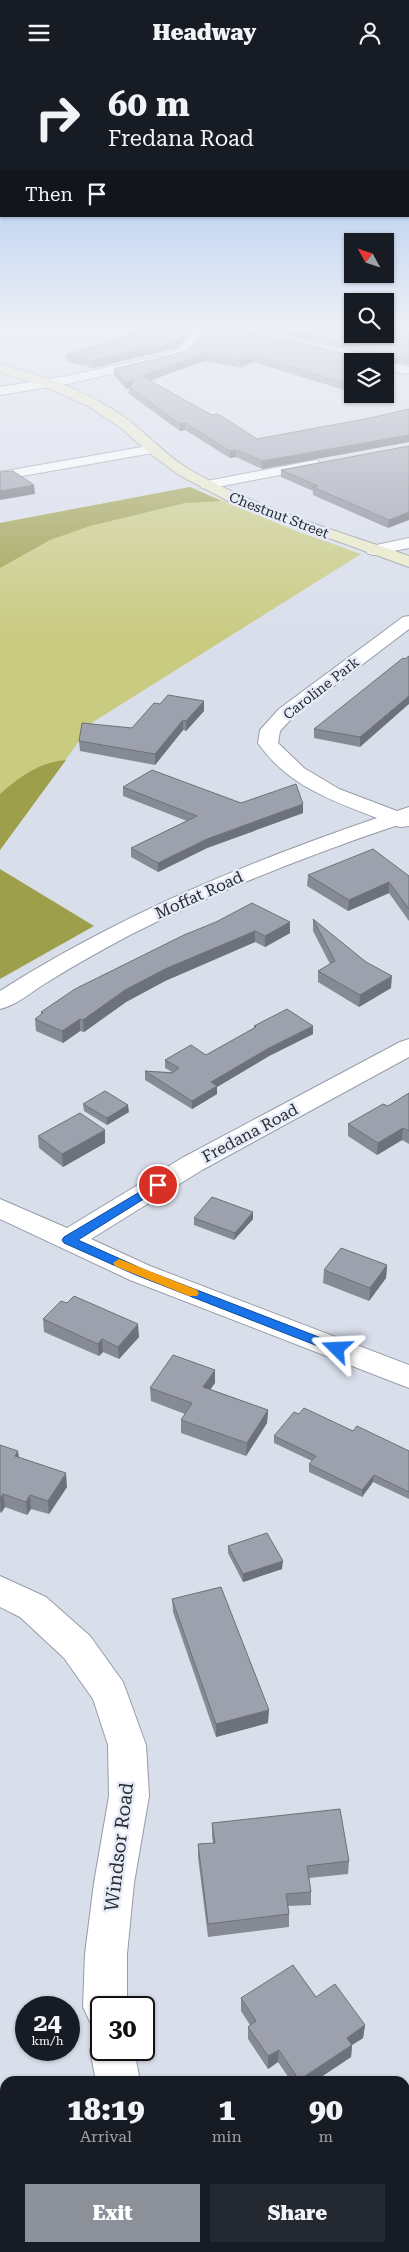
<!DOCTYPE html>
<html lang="en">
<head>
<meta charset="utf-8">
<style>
  :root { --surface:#171b24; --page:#242831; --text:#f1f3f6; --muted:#9ea1a6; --accent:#8c9099 }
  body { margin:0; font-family:"Roboto Serif",serif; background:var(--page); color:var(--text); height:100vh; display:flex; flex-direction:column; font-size:19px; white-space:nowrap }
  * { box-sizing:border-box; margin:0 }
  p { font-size:16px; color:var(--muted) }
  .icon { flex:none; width:28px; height:28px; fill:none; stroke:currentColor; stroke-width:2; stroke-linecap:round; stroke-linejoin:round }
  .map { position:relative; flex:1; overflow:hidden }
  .panel { position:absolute; left:0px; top:2011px; width:410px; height:176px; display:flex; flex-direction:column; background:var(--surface); border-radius:15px 15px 0 0; box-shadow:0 1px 4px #0004 }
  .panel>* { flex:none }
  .top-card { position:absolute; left:0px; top:0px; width:410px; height:152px; box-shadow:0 1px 4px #0004; background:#171b24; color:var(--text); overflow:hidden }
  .needle { width:32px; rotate:310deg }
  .buttons { position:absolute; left:344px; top:168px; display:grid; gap:10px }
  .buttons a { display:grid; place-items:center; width:50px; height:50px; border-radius:0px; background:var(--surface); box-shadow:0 1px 4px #0004; font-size:25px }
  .speed { position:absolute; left:15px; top:1931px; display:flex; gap:10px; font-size:25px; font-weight:700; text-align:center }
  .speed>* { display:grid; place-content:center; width:65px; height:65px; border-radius:50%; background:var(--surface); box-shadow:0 1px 4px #0004; line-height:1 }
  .speed small { font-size:12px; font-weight:400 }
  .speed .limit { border:2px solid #111; border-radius:8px; background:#fff; color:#111 }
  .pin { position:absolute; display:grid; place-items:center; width:42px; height:42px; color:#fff; margin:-21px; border:2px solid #fff; border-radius:50%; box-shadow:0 1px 5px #0007 }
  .me { position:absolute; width:55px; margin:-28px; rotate:291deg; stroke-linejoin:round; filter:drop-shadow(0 0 4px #0008) }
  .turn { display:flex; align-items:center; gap:18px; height:105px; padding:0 25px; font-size:22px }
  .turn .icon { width:65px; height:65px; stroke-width:2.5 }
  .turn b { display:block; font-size:35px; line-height:42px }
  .then { display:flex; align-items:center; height:48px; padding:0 25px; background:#0003; gap:10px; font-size:19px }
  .eta { display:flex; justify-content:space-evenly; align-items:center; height:85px; text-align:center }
  .eta b { font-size:30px; font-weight:800; line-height:35px }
  .primary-button { display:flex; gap:10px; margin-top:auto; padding:10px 25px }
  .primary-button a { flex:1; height:58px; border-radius:0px; background:var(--accent); color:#fff; font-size:20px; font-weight:800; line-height:58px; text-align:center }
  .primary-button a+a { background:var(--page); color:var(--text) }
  header { display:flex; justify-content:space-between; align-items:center; height:65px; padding:0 25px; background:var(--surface); font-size:22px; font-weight:800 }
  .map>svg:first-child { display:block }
</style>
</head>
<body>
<header><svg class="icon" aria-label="menu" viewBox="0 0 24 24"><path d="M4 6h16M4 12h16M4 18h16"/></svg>Headway<svg class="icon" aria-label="person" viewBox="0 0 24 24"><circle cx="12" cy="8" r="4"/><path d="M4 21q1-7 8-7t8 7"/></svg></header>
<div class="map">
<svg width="409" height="2187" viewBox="0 0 409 2187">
  <rect width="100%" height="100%" fill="#d9deeb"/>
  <!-- green -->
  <path fill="#c9cb81" d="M190,422L296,466L361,489L93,657L0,785V458Z"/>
  <!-- forest -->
  <g fill="#9e9f4b">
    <path d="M190,422L221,436L185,438L90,461L50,475L0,503V458Z"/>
    <path d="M66,695L0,785V729C19,712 40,697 66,695Z"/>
    <path d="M0,804L94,861L0,914Z"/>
  </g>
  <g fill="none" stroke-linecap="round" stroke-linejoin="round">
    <defs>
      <g id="minor">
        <path d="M195,265H249L289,273L291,276L285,280L248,272L203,270L186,291L170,296L67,319L0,330V322L67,311L163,290L178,285Z"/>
        <path d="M385,296L409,302V308L405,309L385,304Z"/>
        <path d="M153,380L160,384L158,387L0,415V407Z"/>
        <path d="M316,395L323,399L321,402L207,424L202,423L200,420L202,417L207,416Z"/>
        <path d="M409,473V483L373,490L367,488L365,485L367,482Z"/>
        <path d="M409,551V564L293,652L280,666L278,678L304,703L339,724L397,746L409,742V761L401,762L395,761C303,792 215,827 128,871C100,886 73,901 46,918C31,927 17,940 0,944V926C118,851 245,798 377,753C331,735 288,721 258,678L260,665L279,644L403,552Z"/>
        <path d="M409,974V992L202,1105L91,1174L150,1201L409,1300V1323L130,1215L0,1154V1134L67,1163L182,1093L400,977Z"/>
        <path d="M0,1511L46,1532L90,1571L123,1617L146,1680L149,1731L134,1818L127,1889V1942H101V1962L90,1957L83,1942L85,1889L94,1818L109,1731L108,1680L93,1634L64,1593L20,1552L0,1542Z"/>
        <path d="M101,1967V1985H134L140,2016H96L90,1985L96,1969Z"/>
        <path d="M5,2164V2182H44L42,2187H0V2168Z"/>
        <path d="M156,2182H204L206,2187H158Z"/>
      </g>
      <path id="secondary" d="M0,299C46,311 93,328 131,357C151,373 168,392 190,405C258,444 336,465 409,491V502L232,438L179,410L148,387L121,363L86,340L43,321L0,307Z"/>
    </defs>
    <!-- minor casing -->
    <use href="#minor" stroke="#979ca8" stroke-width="2"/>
    <!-- secondary casing -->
    <use href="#secondary" stroke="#979ca8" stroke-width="2"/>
    <!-- minor -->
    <use href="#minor" fill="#fff" fill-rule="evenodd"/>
    <!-- secondary -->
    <use href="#secondary" fill="#ebebc6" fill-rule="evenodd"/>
  </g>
  <!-- wall -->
  <g fill="#868a95">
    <path d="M263,265H409V299L408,300L384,295L344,325L253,297L240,303L204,296L150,316L257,374L370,353L409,344V377L262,404L236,392L230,393L185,365L180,366L129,329V323L126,324L114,310V304L187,286L354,291H372Z"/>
    <path d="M187,271L177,283L93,303L67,297L66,290Z"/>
    <path d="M409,381L388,463L313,430V426L281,412V405Z"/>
    <path d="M405,594L360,682L314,673V664Z"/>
    <path d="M204,646L186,666L183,665L155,700L80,686L79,676Z"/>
    <path d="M123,722L241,738L303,748L207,783L158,807L131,792V783L187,756L123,731Z"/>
    <path d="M308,810L409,811V856L389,828L348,846L307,821Z"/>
    <path d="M313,854L366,897L391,923L359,942L318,917V906L330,899L313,866Z"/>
    <path d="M290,857V868L265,882L255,877L165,916L126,937L84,967L80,966L63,978L36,966L35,954L41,950V947L184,870Z"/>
    <path d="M254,961H313V969L269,991L217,1022V1029L192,1044L145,1015V1006L172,1007L165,1003V995L206,990L254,963Z"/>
    <path d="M409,1028V1079L402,1075L377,1090L348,1071V1059L388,1041Z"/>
    <path d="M83,1039L129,1047L107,1060L84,1046Z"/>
    <path d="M38,1071L105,1078L63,1102L39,1083Z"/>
    <path d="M253,1147V1154L234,1175L194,1160V1153Z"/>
    <path d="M387,1200L386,1213L369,1236L323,1218L324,1205Z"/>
    <path d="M43,1254L139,1272L119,1294L103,1287L99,1291L44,1267Z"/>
    <path d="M215,1305V1318L210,1324L268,1345L267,1358L246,1391L181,1368V1355L185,1349L151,1336L150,1323Z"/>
    <path d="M299,1349L353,1366L409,1386V1434L373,1417L362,1432L309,1407V1399L312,1396L274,1378V1371Z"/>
    <path d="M0,1380L19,1393L67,1422L49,1449L31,1444L27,1450L5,1442L1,1448L0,1447Z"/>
    <path d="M228,1481L282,1504L243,1517L228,1488Z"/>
    <path d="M172,1534L268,1658L216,1672L173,1547Z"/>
    <path d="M212,1758L349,1796L348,1809L309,1813L311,1827V1840L288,1841L289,1849V1862L208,1872L198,1792V1779L213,1778L212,1771Z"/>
    <path d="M316,1932L365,1960L363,1973L352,1980L351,1992L315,2016H291L278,1997L268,2004L248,1974V1962L250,1960L241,1946V1933Z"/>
  </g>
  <!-- shaded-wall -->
  <g fill="#6d7179">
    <path d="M187,265V271L177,283L93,303V296Z"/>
    <path d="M204,289V296L142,318V311Z"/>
    <path d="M253,290V297L240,303V296Z"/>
    <path d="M390,300L389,307L385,309V302Z"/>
    <path d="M352,314V321L344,325V318Z"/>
    <path d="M134,315V321L126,324L125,318Z"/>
    <path d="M185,358V365L180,366V359Z"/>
    <path d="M409,370V377L262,404V396Z"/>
    <path d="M236,385V392L230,393V386Z"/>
    <path d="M34,420L35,429L0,435V426Z"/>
    <path d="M409,447V455L388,463L389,455Z"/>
    <path d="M409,631V639L360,682V672Z"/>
    <path d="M204,636V646L186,666V656Z"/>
    <path d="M183,655V665L155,700V689Z"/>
    <path d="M303,739V748L207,783L158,807V798L207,774Z"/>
    <path d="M389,817V828L348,846L349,835Z"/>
    <path d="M290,857V868L265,882V871Z"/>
    <path d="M255,866V877L165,916L126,937L84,967L83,955L125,925L165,904Z"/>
    <path d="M392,911L391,923L359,942L360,930Z"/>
    <path d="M80,954V966L63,978L62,966Z"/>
    <path d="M313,961V969L269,991L217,1022V1029L192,1044V1036L211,1017L269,983Z"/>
    <path d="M128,1040L129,1047L107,1060V1053Z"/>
    <path d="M403,1063L402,1075L377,1090L378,1078Z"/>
    <path d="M105,1065V1078L63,1102L62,1089Z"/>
    <path d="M253,1147V1154L234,1175L235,1168Z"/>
    <path d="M387,1200L386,1213L369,1236L370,1223Z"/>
    <path d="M138,1259L139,1272L119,1294L118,1282Z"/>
    <path d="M102,1274L103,1287L99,1291L98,1279Z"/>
    <path d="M215,1305V1318L203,1335V1322Z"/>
    <path d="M268,1345L267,1358L246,1391L247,1378Z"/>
    <path d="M18,1386L20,1399L15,1391Z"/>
    <path d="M66,1408L67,1422L49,1449L48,1436Z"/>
    <path d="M374,1410L373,1417L362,1432V1425Z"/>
    <path d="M3,1429L5,1442L1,1448L0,1434Z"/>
    <path d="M30,1430L31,1444L27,1450L26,1437Z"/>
    <path d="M283,1496L282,1504L243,1517V1509Z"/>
    <path d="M269,1645L268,1658L216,1672V1659Z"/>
    <path d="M365,1960L363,1973L352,1980L351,1992L315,2016H299L347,1973Z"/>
    <path d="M279,1985L278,1997L268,2004V1991Z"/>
  </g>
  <!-- building -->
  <g fill="#9ca1ad" stroke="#6d7179">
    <path d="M145,265H187L177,276L93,296L66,290Z"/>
    <path d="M291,265H352V269H385V265H409V293L384,288V296H352V314L344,318L253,290L240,296L204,289L142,311L211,350L218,349L257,374L370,353L409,344V370L262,396L236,385L230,386L185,358L180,359L129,322L134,315L125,318L114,304L187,286L204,266L257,268L354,291H377L374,285Z"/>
    <path d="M409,381V447L389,455L313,422L318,421L281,405Z"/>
    <path d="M13,406L34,420L0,426V407Z"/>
    <path d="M409,591V631L360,672L314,664L403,593L405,594Z"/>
    <path d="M168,630L204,636L186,656L183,655L155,689L79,676L82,658L132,663L154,638L160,639Z"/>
    <path d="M152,705L241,738L296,719L303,739L207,774L158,798L131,783L197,751L123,722Z"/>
    <path d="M373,784L409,811V844L389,817L349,835L308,810Z"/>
    <path d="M252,838L290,857L265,871L255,866L165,904L125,925L83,955L80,954L62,966L35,954L43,948L41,947L75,924L184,870L216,857Z"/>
    <path d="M313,854L366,897L392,911L360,930L318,906L335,896Z"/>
    <path d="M287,944L313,961L269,983L211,1017L217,1021L192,1036L145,1006L172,1008L179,1003L165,995L191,980L206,990L256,962L254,961Z"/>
    <path d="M105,1026L128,1040L107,1053L83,1039Z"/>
    <path d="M409,1028V1066L403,1063L378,1078L348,1059L383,1039L388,1041Z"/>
    <path d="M80,1048L105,1065L62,1089L38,1071Z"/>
    <path d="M212,1132L253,1147L235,1168L194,1153Z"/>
    <path d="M341,1183L387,1200L370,1223L324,1205Z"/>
    <path d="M74,1231L138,1259L118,1282L102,1274L98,1279L43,1254L61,1236L67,1238Z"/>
    <path d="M173,1290L215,1305L203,1322L268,1345L247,1378L181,1355L192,1338L150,1323Z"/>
    <path d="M304,1343L353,1366L357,1361L409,1386V1427L374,1410L362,1425L309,1399L316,1391L274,1371L294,1347L299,1349Z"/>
    <path d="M0,1380L18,1386L15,1391L66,1408L48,1436L30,1430L26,1437L3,1429L0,1434Z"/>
    <path d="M267,1468L283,1496L243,1509L228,1481Z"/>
    <path d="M221,1522L269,1645L216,1659L172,1534Z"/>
    <path d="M340,1744L349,1796L307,1801L311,1827L286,1829L289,1849L208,1859L198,1779L215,1778L212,1758Z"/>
    <path d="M293,1900L316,1932L335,1919L365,1960L347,1973L352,1980L299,2015L279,1985L268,1991L248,1962L256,1956L241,1933Z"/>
    <path d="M409,2137V2187H369L373,2182H405V2142Z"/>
  </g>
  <!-- sky -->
  <linearGradient id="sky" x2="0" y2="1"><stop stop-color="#8db6ec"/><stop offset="0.46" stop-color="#eef0f6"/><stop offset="1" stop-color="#eef0f6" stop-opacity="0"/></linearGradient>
  <rect width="409" height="571" fill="url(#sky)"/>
  <!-- route -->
  <path fill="#1a73e8" stroke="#114b97" d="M158,1116L163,1117L164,1120L163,1122L78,1175L145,1205L342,1281L344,1284L342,1287H333L136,1210L64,1178L62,1175L64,1172Z"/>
  <!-- slow -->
  <path fill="#f59e0b" d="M119,1194L197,1225L199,1228L197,1231H189L115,1201L113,1198Z"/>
  <g text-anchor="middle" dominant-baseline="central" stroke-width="5" stroke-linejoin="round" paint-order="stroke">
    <!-- far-street labels -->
    <g font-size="14" fill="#292b30" stroke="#e6ebf8">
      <text transform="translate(279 450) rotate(21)">Chestnut Street</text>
      <text transform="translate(321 623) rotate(-38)">Caroline Park</text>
    </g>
    <!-- street labels -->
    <g font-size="16" fill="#292b30" stroke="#e6ebf8">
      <text transform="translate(199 830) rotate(-24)">Moffat Road</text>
      <text transform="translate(250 1068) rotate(-28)">Fredana Road</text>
    </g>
    <!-- near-street labels -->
    <g font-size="19" fill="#292b30" stroke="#e6ebf8">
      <text transform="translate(119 1782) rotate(-83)">Windsor Road</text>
    </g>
  </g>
</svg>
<div class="buttons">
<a><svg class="needle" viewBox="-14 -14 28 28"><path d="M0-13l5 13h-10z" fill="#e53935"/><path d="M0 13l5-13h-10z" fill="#9ea1a6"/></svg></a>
<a><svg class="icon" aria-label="search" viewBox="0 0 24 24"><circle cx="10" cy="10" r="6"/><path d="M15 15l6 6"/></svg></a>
<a><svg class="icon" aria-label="layers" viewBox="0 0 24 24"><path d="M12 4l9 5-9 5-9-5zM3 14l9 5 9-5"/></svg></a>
</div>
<div class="speed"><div>24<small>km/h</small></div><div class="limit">30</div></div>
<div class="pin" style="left:158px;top:1120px;background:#d93025"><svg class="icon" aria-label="arrive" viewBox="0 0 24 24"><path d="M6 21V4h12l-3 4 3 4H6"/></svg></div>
<svg class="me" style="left:337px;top:1284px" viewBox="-20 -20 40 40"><path d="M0-17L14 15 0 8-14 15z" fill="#1a73e8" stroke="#fff" stroke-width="4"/></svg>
<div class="top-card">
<div class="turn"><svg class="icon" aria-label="right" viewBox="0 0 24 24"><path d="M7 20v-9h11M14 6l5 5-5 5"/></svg><div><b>60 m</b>Fredana Road</div></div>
<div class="then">Then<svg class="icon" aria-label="arrive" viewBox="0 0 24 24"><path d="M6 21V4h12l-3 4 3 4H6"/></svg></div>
</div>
<section class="panel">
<div class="eta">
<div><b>18:19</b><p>Arrival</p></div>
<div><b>1</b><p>min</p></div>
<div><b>90</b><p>m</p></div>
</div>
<div class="primary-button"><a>Exit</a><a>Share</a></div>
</section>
</div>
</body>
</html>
